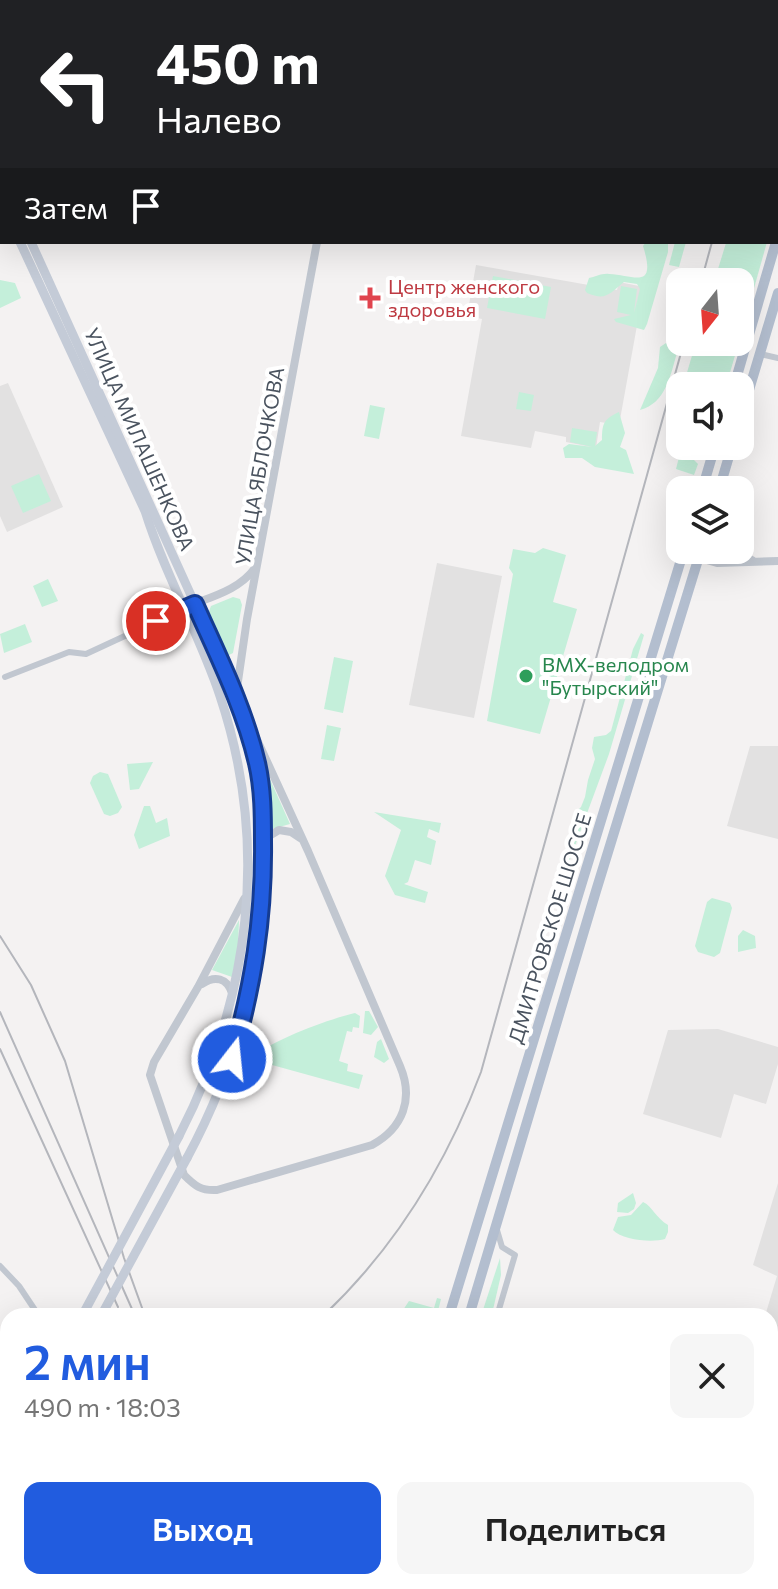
<!DOCTYPE html>
<html lang="ru">
<head>
<meta charset="utf-8">
<style>
  :root { --surface:#fff; --page:#f6f6f6; --text:#222; --muted:#767676; --accent:#215cdf }
  body { margin:0; font-family:Commissioner,sans-serif; background:var(--page); color:var(--text); height:100vh; display:flex; flex-direction:column; font-size:30px; white-space:nowrap }
  * { box-sizing:border-box; margin:0 }
  p { font-size:26px; color:var(--muted) }
  .icon { flex:none; width:44px; height:44px; fill:none; stroke:currentColor; stroke-width:2; stroke-linecap:round; stroke-linejoin:round }
  .map { position:relative; flex:1; overflow:hidden }
  .sheet { position:absolute; left:0px; top:1308px; width:778px; height:282px; display:flex; flex-direction:column; background:var(--surface); border-radius:24px 24px 0 0; box-shadow:0 8px 32px #0002 }
  .sheet>* { flex:none }
  .guide { position:absolute; left:0px; top:0px; width:778px; height:244px; box-shadow:0 8px 32px #0002; background:#202124; color:#fff; overflow:hidden }
  .needle { width:52px; rotate:197deg }
  .fabs { position:absolute; left:666px; top:268px; display:grid; gap:16px }
  .fabs a { display:grid; place-items:center; width:88px; height:88px; border-radius:16px; background:var(--surface); box-shadow:0 8px 32px #0002; font-size:40px }
  .pin { position:absolute; display:grid; place-items:center; width:68px; height:68px; color:#fff; margin:-34px; border:4px solid #fff; border-radius:50%; box-shadow:0 2px 8px #0007 }
  .me { position:absolute; width:88px; margin:-44px; rotate:16deg; stroke-linejoin:round; filter:drop-shadow(0 0 6px #0008) }
  .turn { display:flex; align-items:center; gap:28px; height:168px; padding:0 24px; font-size:36px }
  .turn .icon { width:104px; height:104px; stroke-width:2.5 }
  .turn b { display:block; font-size:56px; line-height:68px }
  .then { display:flex; align-items:center; height:76px; padding:0 24px; background:#0003; gap:16px; font-size:30px }
  .round { display:grid; place-items:center; flex:none; width:84px; height:84px; border-radius:16px; background:var(--page) }
  .headline { display:flex; align-items:center; justify-content:space-between; height:136px; padding:0 24px }
  h1 { font-size:48px; font-weight:600; line-height:60px; color:var(--accent) }
  .action { display:flex; gap:16px; margin-top:auto; padding:16px 24px }
  .action a { flex:1; height:92px; border-radius:16px; background:var(--accent); color:#fff; font-size:32px; font-weight:600; line-height:92px; text-align:center }
  .action a+a { background:var(--page); color:var(--text) }
  .map>svg:first-child { display:block }
</style>
</head>
<body>
<div class="map">
<svg width="778" height="1589" viewBox="0 0 778 1589">
  <rect width="100%" height="100%" fill="#f4f2f2"/>
  <!-- education -->
  <g fill="#e2e1e1">
    <path d="M476,265L617,290L619,282L644,287L619,425L600,422L596,448L566,442V437L535,431L531,448L461,436L482,319L467,316Z"/>
    <path d="M8,383L63,507L7,532L0,516V386Z"/>
    <path d="M437,563L502,576L474,718L409,705Z"/>
    <path d="M750,746H778V839L727,826Z"/>
    <path d="M718,1029L778,1047V1064L766,1104L734,1094L721,1138L643,1114L668,1030Z"/>
    <path d="M778,1183V1338L770,1336V1316H765L777,1276L753,1265Z"/>
    <path d="M652,1310L660,1316H586L587,1314Z"/>
    <path d="M770,1404H778V1508L770,1509Z"/>
    <path d="M770,1535H778V1589H704V1582H770Z"/>
  </g>
  <!-- green -->
  <g fill="#c4efda">
    <path d="M646,242H668V252L647,324L644,330L616,322L614,319L631,315L617,312L621,286L637,289L634,313L640,289L637,284L624,282C609,294 606,301 587,293L585,290L589,278C595,277 602,273 609,274C634,275 657,291 643,246Z"/>
    <path d="M675,242H686L679,267L669,265Z"/>
    <path d="M767,242L740,338V282H714L726,243Z"/>
    <path d="M493,276L551,287L545,319L487,308Z"/>
    <path d="M0,280L15,283L21,298L0,308Z"/>
    <path d="M696,342H739L726,386H683Z"/>
    <path d="M666,343L677,353C670,376 666,403 640,410L658,368L660,347Z"/>
    <path d="M519,392L534,395L531,411L516,409Z"/>
    <path d="M680,397V446H698L694,460L698,464L694,475L676,469L681,449L666,445Z"/>
    <path d="M370,405L385,408L379,439L364,436Z"/>
    <path d="M619,412L625,433L620,447L626,450L634,474L595,467L582,458H565L563,448L569,444L593,447L570,442L572,428L597,432L595,446L602,440C602,423 604,419 619,412Z"/>
    <path d="M39,474L51,501L23,513L11,486Z"/>
    <path d="M543,548L566,555L553,602L577,609L540,734L487,721L513,574L509,568L513,549L535,553Z"/>
    <path d="M48,579L58,601L42,607L33,586Z"/>
    <path d="M233,597L240,599L242,605L233,653L227,656L223,654L208,614L211,606Z"/>
    <path d="M25,624L32,642L4,653L0,634Z"/>
    <path d="M641,633L644,635L609,754L566,870L564,864L574,837L573,815L581,807L585,797L588,780L595,759L592,748L594,737L606,735L611,731L633,649Z"/>
    <path d="M334,657L353,661L343,713L324,709Z"/>
    <path d="M327,725L341,728L334,761L321,759Z"/>
    <path d="M153,762L139,789L130,790L127,764Z"/>
    <path d="M265,768L290,824L272,829Z"/>
    <path d="M100,772L108,774L122,807L118,813L110,816L104,814L90,783L93,776Z"/>
    <path d="M144,806H150L156,823L167,818L170,836L139,849L134,835Z"/>
    <path d="M374,812L441,823L439,833L429,829L427,837L436,841L431,865L415,860L408,882L404,884L428,892L425,903L395,895L385,876L401,830Z"/>
    <path d="M712,898L730,903L732,908L720,953L714,957L698,952L695,946L707,902Z"/>
    <path d="M239,920L238,948L232,977L212,970Z"/>
    <path d="M743,930L755,936L756,948L738,952V936Z"/>
    <path d="M365,1011H369L378,1027L371,1035L363,1033Z"/>
    <path d="M355,1013L360,1016L359,1028L353,1027L352,1032L347,1031L339,1061L348,1064L347,1071L363,1075L359,1089L250,1059C272,1040 326,1020 355,1013Z"/>
    <path d="M381,1039L389,1059L384,1063L374,1057L377,1042Z"/>
    <path d="M633,1193L636,1203L634,1209L628,1213L617,1212L618,1203Z"/>
    <path d="M643,1202C652,1206 656,1218 668,1225V1232L665,1239C652,1243 622,1240 613,1230L618,1217L631,1215Z"/>
    <path d="M500,1258L501,1275L492,1314L481,1316Z"/>
    <path d="M437,1298L441,1299L437,1315L419,1310L414,1316H399L409,1301L434,1308Z"/>
  </g>
  <g fill="none" stroke-linecap="round" stroke-linejoin="round">
    <!-- minor -->
    <g stroke="#c1c7d0" stroke-width="6">
      <path d="M760,354L778,358"/>
      <path d="M5,677L69,652L86,654L183,609"/>
      <path d="M0,1266L19,1286L39,1316"/>
      <path d="M497,1316L515,1255L502,1247L497,1230"/>
      <path d="M770,1522L778,1521"/>
    </g>
    <!-- tertiary -->
    <g stroke="#c1c7d0" stroke-width="8">
      <path d="M360,2V0"/>
      <path d="M731,550L752,560"/>
      <path d="M683,553L717,563L778,561"/>
      <path d="M191,605C214,596 240,589 255,568"/>
      <path d="M236,695L247,619L317,242"/>
      <path d="M265,846L269,836L279,830L291,832L300,838"/>
      <path d="M244,899L198,987L154,1062L150,1075L184,1175C195,1186 201,1191 217,1190L372,1145C403,1128 414,1099 400,1066L308,851L248,720"/>
      <path d="M202,984C215,975 227,978 232,993"/>
      <path d="M0,1387L8,1372"/>
      <path d="M0,1563L8,1553"/>
    </g>
    <!-- secondary -->
    <g stroke="#c4cbd7" stroke-width="9">
      <path d="M0,174L2,178"/>
      <path d="M0,199L2,203"/>
      <path d="M20,242L145,511C165,575 199,633 220,696C270,846 250,998 179,1136"/>
      <path d="M31,242L228,677C240,706 253,738 258,769C280,902 250,1041 187,1158"/>
      <path d="M0,1466L8,1453"/>
      <path d="M0,1499L8,1485"/>
    </g>
    <!-- primary -->
    <g stroke="#b3becf" stroke-width="10">
      <path d="M734,386L776,242"/>
      <path d="M740,420L778,293"/>
      <path d="M702,490L715,446"/>
      <path d="M719,490L732,446"/>
      <path d="M449,1316L684,550"/>
      <path d="M469,1316L596,891L701,550"/>
      <path d="M428,1582L430,1589"/>
      <path d="M371,1589L374,1582"/>
      <path d="M399,1589L400,1582"/>
      <path d="M416,1589L417,1582"/>
    </g>
    <!-- rail -->
    <g stroke="#b4b6bc" stroke-width="2">
      <path d="M756,0V2"/>
      <path d="M701,282L712,242"/>
      <path d="M0,936L31,985L65,1061L124,1258L145,1316"/>
      <path d="M0,1012L132,1309"/>
      <path d="M0,1049L118,1307"/>
      <path d="M323,1316C395,1248 446,1165 481,1072L684,342"/>
      <path d="M0,1582L8,1572"/>
      <path d="M256,1582L259,1589"/>
      <path d="M11,1589L17,1582"/>
    </g>
    <!-- secondary-bridge -->
    <g stroke="#c4cbd7" stroke-width="9">
      <path d="M82,1316L179,1136"/>
      <path d="M101,1316L187,1158"/>
    </g>
  </g>
  <g fill="none" stroke-linecap="round" stroke-linejoin="round">
    <defs>
      <path id="route" d="M156,621L195,604C218,656 244,707 257,763C263,789 263,816 263,842C264,919 253,985 232,1059"/>
    </defs>
    <!-- route casing -->
    <use href="#route" stroke="#153c91" stroke-width="20"/>
    <!-- route -->
    <use href="#route" stroke="#215cdf" stroke-width="14"/>
  </g>
  <!-- markers -->
  <path fill="#e0444e" stroke="#fff" stroke-width="3" d="M366 286h8v8h8v8h-8v8h-8v-8h-8v-8h8z"/>
  <circle fill="#2e9e5b" stroke="#fff" stroke-width="3" cx="526" cy="676" r="8"/>
  <g text-anchor="middle" dominant-baseline="central" stroke-width="8" stroke-linejoin="round" paint-order="stroke">
    <!-- health labels -->
    <g font-size="20" fill="#be3a42" stroke="#fff" text-anchor="start">
      <text x="388" y="286">Центр женского<tspan x="388" dy="23">здоровья</tspan></text>
    </g>
    <!-- street labels -->
    <g font-size="20" fill="#4a535f" stroke="#fff">
      <text transform="translate(140 439) rotate(66)">УЛИЦА МИЛАШЕНКОВА</text>
      <text transform="translate(259 466) rotate(-80)">УЛИЦА ЯБЛОЧКОВА</text>
      <text transform="translate(549 928) rotate(-73)">ДМИТРОВСКОЕ ШОССЕ</text>
    </g>
    <!-- leisure labels -->
    <g font-size="20" fill="#27864d" stroke="#fff" text-anchor="start">
      <text x="542" y="664">BMX-велодром<tspan x="542" dy="23">"Бутырский"</tspan></text>
    </g>
  </g>
</svg>
<div class="fabs">
<a><svg class="needle" viewBox="-14 -14 28 28"><path d="M0-13l5 13h-10z" fill="#e53935"/><path d="M0 13l5-13h-10z" fill="#767676"/></svg></a>
<a><svg class="icon" aria-label="sound" viewBox="0 0 24 24"><path d="M4 9h4l5-4v14l-5-4H4zM17 9q2 3 0 6"/></svg></a>
<a><svg class="icon" aria-label="layers" viewBox="0 0 24 24"><path d="M12 4l9 5-9 5-9-5zM3 14l9 5 9-5"/></svg></a>
</div>
<div class="pin" style="left:156px;top:621px;background:#d93025"><svg class="icon" aria-label="arrive" viewBox="0 0 24 24"><path d="M6 21V4h12l-3 4 3 4H6"/></svg></div>
<svg class="me" style="left:232px;top:1059px" viewBox="-20 -20 40 40"><circle r="17" fill="#215cdf" stroke="#fff" stroke-width="3"/><path d="M0-11L8 9 0 5-8 9z" fill="#fff"/></svg>
<div class="guide">
<div class="turn"><svg class="icon" aria-label="left" viewBox="0 0 24 24"><path d="M17 20v-9H6M10 6l-5 5 5 5"/></svg><div><b>450 m</b>Налево</div></div>
<div class="then">Затем<svg class="icon" aria-label="arrive" viewBox="0 0 24 24"><path d="M6 21V4h12l-3 4 3 4H6"/></svg></div>
</div>
<section class="sheet">
<div class="headline"><div><h1>2 мин</h1><p>490 m · 18:03</p></div><a class="round"><svg class="icon" aria-label="close" viewBox="0 0 24 24"><path d="M6 6l12 12M18 6L6 18"/></svg></a></div>
<div class="action"><a>Выход</a><a>Поделиться</a></div>
</section>
</div>
</body>
</html>
